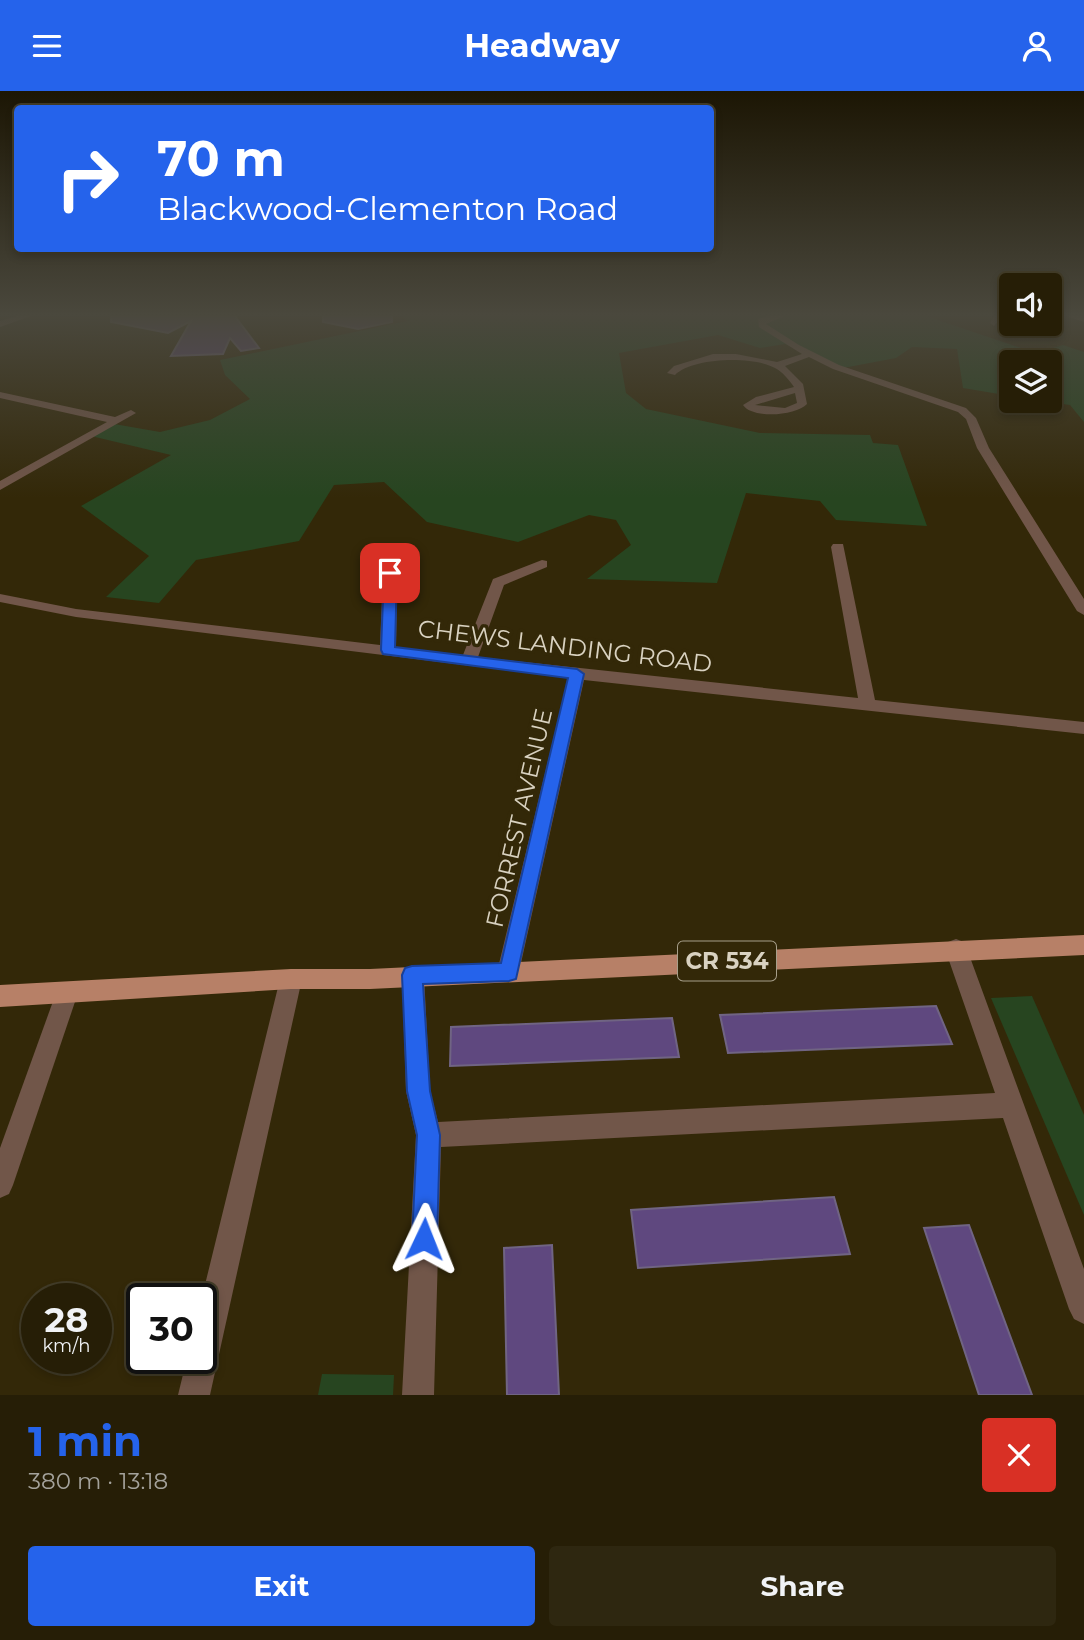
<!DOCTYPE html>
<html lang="en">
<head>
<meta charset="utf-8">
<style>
  :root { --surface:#261e06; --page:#2e2710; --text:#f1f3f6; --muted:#a4a29b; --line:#423c28; --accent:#2563eb }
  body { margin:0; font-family:Montserrat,sans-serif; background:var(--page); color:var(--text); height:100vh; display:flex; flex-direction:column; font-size:26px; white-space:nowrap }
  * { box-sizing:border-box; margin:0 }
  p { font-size:23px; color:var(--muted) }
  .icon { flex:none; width:38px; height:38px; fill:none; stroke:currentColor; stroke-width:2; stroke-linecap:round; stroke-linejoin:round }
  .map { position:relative; height:1304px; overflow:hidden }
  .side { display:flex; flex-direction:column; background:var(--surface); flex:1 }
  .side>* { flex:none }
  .banner { position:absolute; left:14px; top:14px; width:700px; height:147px; border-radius:7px; box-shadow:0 4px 10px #0003,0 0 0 2px var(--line); background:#2563eb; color:#fff; overflow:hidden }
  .fabs { position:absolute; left:999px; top:182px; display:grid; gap:14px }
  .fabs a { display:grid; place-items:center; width:63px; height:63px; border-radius:7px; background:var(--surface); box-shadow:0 4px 10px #0003,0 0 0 2px var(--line); font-size:35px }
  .speed { position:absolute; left:21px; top:1192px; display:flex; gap:14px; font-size:35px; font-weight:700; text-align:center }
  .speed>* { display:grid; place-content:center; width:91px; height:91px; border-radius:50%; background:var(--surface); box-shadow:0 4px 10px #0003,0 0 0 2px var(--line); line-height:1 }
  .speed small { font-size:18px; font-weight:400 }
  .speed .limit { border:4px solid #111; border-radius:10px; background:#fff; color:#111 }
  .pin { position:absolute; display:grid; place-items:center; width:60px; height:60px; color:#fff; margin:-30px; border-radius:14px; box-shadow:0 4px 10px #0006 }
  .me { position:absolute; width:77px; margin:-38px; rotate:2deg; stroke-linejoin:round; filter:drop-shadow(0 0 5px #0008) }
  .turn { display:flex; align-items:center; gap:24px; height:147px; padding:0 28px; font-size:32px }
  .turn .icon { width:91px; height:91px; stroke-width:2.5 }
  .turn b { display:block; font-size:49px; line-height:60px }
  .round { display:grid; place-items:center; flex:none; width:74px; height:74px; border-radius:7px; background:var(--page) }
  .overview { display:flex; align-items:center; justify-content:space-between; height:119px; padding:0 28px }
  h1 { font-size:42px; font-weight:700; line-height:52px; color:var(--accent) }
  .primary-button { display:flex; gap:14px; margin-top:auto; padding:14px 28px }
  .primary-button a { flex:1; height:80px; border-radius:7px; background:var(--accent); color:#fff; font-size:28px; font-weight:700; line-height:80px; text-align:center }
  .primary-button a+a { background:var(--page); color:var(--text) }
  header { display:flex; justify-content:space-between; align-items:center; height:91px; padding:0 28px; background:var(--accent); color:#fff; font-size:32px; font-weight:700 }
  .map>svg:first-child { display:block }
</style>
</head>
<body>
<header><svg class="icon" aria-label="menu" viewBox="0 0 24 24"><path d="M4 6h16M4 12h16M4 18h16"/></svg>Headway<svg class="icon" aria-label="person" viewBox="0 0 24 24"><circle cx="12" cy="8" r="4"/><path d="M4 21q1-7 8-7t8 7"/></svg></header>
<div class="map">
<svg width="1084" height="1304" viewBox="0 0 1084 1304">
  <rect width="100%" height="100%" fill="#332808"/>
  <!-- green -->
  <g fill="#274520">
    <path d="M401,224H923L1036,262L1063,254L1084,261V331L1070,314L1042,310H1050V271H1012L1011,305L963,297L957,258L912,256L896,267L843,277L785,253L760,257L718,244L619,262L626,302L646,318L760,342L870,344L873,352L898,354L927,435L836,429L820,410L746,402L717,492L587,488L631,454L616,429L589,424L518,451L427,431L384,391L334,394L299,450L196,469L159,512L106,506L149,465L81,415L171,364L91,345L114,333L160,341L210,329L250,308L225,284L220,269L407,230Z"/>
    <path d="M1032,905L1084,1024V1124L991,907Z"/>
    <path d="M322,1283L394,1284L393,1304H318Z"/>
  </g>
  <!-- building -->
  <g fill="#5f487f" stroke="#706483" stroke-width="2">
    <path d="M111,224H234L259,257L241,260L230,247L223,263L171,265L191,230L168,242L111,231Z"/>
    <path d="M323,224H392V231L358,238L323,231Z"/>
    <path d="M936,915L952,953L728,962L720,924Z"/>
    <path d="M672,927L679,966L450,975L451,936Z"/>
    <path d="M834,1106L850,1163L638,1177L631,1119Z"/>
    <path d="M969,1134L1032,1304H979L924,1137Z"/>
    <path d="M552,1154L559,1304H507L504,1157Z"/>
  </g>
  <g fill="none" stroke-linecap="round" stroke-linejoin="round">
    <!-- minor -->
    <g fill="#715649" fill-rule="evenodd">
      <path d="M20,224H34L0,236V230Z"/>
      <path d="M772,224H787L766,233L799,254L839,274L966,317L976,327L989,357L1084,508V524L1077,520L977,357L966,328L958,321L833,278L809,266L785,275L803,293L807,313C796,325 752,328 743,314L756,306L794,296C790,290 782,280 775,277C754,265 693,266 675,284L667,282L674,275L713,263H736L777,271L802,263L759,236L758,228ZM795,302L797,312L785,317L755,314Z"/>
      <path d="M995,224H1003L994,235L990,232Z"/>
      <path d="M1068,224L1084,225V231L1069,226Z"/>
      <path d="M0,301L115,326L131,319L136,322L0,399V390L107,331L0,307Z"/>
      <path d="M391,452L398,456L396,556L463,564L493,488L542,469L547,470V476L504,494L478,566L858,607L831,456L833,453H843L875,609L1084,631V643L584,589L519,881L516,888L508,891L500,888L497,881L568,587L76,526L0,511V503L76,518L380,554L384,456Z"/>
      <path d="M956,848L964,851L967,858L1084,1178V1233L1074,1228L1069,1218L1003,1027L441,1056L434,1304H402L416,1044L406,1000L402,884L405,877L413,874L421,877L424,884L430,1000L438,1031L995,1002L945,858L948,851Z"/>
      <path d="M291,878L299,881L302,888L210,1304H178L187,1267H201V1210L280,888L283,881Z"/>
      <path d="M67,891L75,894L78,902L13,1094L9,1103L0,1107V1057L56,902L59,894Z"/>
    </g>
    <!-- major -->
    <path fill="#b78067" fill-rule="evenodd" d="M1084,844V864L370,898H291L0,916V894L291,878H370Z"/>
  </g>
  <!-- sky -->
  <linearGradient id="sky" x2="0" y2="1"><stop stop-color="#1c1604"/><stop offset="0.55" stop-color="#4a483d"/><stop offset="1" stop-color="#4a483d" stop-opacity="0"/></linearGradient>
  <rect width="1084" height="407" fill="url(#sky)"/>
  <!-- route -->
  <path fill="#2563eb" stroke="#184099" stroke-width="2" d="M390,478L397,482L395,556L577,578L584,583L516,888L509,890L423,893L430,1000L440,1044L437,1148L433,1157L424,1161L415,1157L412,1148L417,1044L407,1000L402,884L405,877L412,875L501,872L568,587L383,563L381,559L384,482Z"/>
  <g text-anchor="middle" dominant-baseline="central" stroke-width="7" stroke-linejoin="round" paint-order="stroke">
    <!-- shield labels -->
    <rect fill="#332808" stroke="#a79f8a" stroke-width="2" x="678" y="850.5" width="98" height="39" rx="5"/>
    <g font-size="23" font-weight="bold" fill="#d9d2c1">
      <text x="727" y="870">CR 534</text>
    </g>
    <!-- street labels -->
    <g font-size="24" fill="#d9d2c1" stroke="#332808">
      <text transform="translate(565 555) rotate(7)">CHEWS LANDING ROAD</text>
      <text transform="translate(519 727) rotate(-77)">FORREST AVENUE</text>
    </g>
  </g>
</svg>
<div class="fabs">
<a><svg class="icon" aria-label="sound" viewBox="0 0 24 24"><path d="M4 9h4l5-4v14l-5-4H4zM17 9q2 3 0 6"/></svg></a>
<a><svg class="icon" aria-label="layers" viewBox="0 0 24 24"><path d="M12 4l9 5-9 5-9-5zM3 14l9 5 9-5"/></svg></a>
</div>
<div class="speed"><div>28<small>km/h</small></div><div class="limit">30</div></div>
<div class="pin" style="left:390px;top:482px;background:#d93025"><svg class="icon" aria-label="arrive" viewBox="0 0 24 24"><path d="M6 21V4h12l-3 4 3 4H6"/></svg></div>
<svg class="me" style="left:424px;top:1148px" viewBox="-20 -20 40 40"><path d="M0-17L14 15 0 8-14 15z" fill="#2563eb" stroke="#fff" stroke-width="4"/></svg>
<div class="banner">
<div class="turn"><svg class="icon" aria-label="right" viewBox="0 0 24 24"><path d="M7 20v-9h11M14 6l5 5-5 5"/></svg><div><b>70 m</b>Blackwood-Clementon Road</div></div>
</div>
</div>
<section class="side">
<div class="overview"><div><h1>1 min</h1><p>380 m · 13:18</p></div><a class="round" style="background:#d93025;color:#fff"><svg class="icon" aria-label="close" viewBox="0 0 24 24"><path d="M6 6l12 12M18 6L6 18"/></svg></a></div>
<div class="primary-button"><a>Exit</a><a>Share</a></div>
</section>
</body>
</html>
